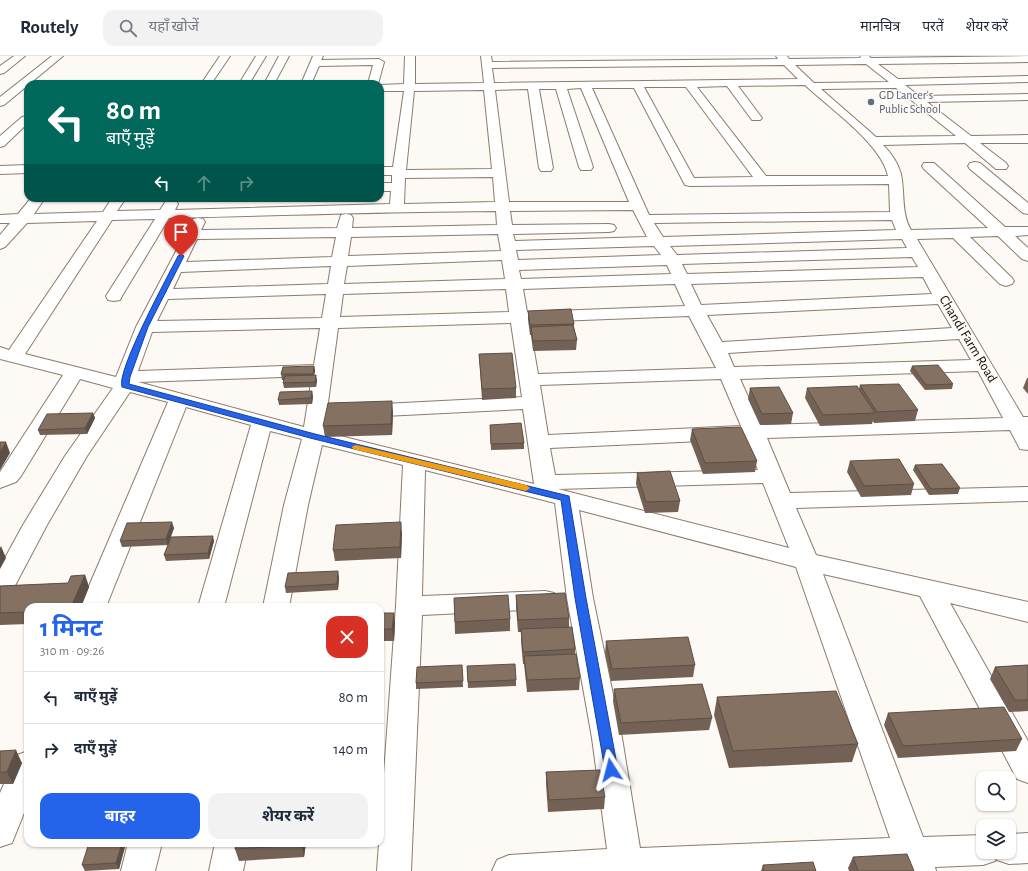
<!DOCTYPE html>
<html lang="hi">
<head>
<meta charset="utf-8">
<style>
  :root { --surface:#fff; --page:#f2f2f3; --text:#1f2937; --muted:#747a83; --line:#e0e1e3; --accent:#2563eb }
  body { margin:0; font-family:"Alegreya Sans","Noto Sans Devanagari",sans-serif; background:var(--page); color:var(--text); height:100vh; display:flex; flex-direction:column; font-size:15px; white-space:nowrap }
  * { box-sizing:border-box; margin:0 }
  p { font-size:13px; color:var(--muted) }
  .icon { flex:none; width:22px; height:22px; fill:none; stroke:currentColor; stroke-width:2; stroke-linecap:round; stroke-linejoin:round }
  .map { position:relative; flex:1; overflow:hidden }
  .drawer { position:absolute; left:24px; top:547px; width:360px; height:244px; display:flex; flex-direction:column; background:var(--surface); border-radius:12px; box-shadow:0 1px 3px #0004 }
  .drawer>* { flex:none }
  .guide { position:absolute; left:24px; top:24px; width:360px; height:122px; border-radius:12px; box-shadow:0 1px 3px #0004; background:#00695c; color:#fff; overflow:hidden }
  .tools { position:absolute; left:976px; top:715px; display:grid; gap:8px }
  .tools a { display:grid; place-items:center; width:40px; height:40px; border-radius:8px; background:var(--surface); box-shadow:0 1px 3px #0004; font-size:20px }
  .pin { position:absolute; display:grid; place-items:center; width:34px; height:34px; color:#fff; margin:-41px -17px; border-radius:50% 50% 50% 0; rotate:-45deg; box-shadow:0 0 4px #0007 }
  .pin .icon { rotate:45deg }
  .me { position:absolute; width:44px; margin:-22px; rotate:351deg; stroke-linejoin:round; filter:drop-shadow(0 0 3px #0008) }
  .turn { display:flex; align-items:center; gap:14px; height:84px; padding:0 16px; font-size:18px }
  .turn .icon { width:52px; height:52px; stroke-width:2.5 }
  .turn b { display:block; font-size:28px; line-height:34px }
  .lanes { display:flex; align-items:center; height:38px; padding:0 16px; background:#0003; justify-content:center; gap:20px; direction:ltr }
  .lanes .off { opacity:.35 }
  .round { display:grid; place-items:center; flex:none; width:42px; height:42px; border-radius:12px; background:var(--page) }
  .headline { display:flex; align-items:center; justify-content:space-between; height:68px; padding:0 16px }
  h1 { font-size:24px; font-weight:700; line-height:30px; color:var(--accent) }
  .action { display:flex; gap:8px; margin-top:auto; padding:8px 16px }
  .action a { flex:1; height:46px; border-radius:12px; background:var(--accent); color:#fff; font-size:16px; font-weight:700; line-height:46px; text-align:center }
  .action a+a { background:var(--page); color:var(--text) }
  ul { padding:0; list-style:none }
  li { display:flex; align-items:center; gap:12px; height:52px; padding:0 16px; border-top:1px solid var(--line) }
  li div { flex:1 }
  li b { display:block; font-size:15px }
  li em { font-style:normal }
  header { display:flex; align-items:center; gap:24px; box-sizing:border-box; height:56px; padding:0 20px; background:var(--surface); border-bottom:1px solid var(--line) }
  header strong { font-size:19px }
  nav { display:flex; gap:22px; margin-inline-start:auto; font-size:14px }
  .search { width:280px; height:36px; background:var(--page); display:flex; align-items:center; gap:10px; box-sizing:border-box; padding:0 14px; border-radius:12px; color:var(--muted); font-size:15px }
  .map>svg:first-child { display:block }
</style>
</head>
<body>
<header>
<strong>Routely</strong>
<div class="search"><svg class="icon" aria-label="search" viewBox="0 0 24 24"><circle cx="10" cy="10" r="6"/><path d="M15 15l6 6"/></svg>यहाँ खोजें</div>
<nav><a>मानचित्र</a><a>परतें</a><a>शेयर करें</a></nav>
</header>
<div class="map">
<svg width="1028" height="815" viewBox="0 0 1028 815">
  <rect width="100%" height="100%" fill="#fdf9f5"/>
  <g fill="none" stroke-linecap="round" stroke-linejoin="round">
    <defs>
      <g id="minor">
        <path d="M14,0H25L4,17L0,18V10Z"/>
        <path d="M52,0H63L4,49L0,50V41Z"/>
        <path d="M220,0H230L211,28H201Z"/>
        <path d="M256,0H266L249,28H239Z"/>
        <path d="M279,0H289L274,28H264Z"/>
        <path d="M313,0H323L321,4L379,3L384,6L378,28H368L373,9L319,10L311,28H301Z"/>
        <path d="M405,0H415V28L484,27L481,0H491L492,6L778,3L776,0H787L789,3L860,2L861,0H869L871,2L1028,0V6L878,8L898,23L1028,20V26L905,29L919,40L1028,38V44L927,46L971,80L1028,79V87H980L1006,107L1008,110L1006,113H996L965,87L883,89C891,97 898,107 901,118C905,137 901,157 911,174L988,172L924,113L922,110L924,107H934L1005,171H1028V179L1015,180L1028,192V205L1022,203L998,180L970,181L1012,222L1014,225L1012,228L1006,230L1000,228L953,182L917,183L1023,361H1028V394L1020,393L1010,374L767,382L790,437L1028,431V445L796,452L816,499L1028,546V566L950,547L1028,685V727L1017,723L920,540L823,518L923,781L983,779V796H1009V778L1028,777V807L1009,808L997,804L996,802L995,805L983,809L935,811L936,815H902L901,813L846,815H492L497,804L509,799L607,793L592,682L567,542L555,447L425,414L422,540L545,535L554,537L558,544L554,551L545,553L422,559L411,815H377L396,550L403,409L322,389L308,449L289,551H263L284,449L302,383L270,375L224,551H198L251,369L186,351L106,551H80L168,346L130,336L87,400L47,469L9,541L0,544V511L23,469L65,400L113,332L80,323L21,420L16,426L0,432V416L63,319L0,303V291L9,294L97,165L27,167L5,191L0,193V179L10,167H0V159L18,158L31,142H45L34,158L103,156L112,142H126L117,155L160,154L166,145L171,144L176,145L178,148L175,154L390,148L391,135H380V127H392V119H380V111H393L404,35H380V29L404,28ZM866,8L889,26L814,27L795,9ZM784,9L798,23L494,27L492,12ZM805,29C829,52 881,87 888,120H766L697,31L727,30L752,64H760L762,62L738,30ZM644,31H686L753,121L694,122ZM581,32L629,146H509L495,34L528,33L539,112L541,115H551L553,112L539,33H556L579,111L581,114H591L593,111L567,33ZM592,32H634L685,129L690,130L889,128L890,156L649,159ZM896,32L956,80L876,81L821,33ZM484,34L492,113L406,114L414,35ZM493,121L495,146L404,148L405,122ZM633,154L647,181L515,185L513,178L609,176L614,175L616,172L614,169L609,168L512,169L510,155ZM496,155L497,169L352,172L353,162L351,159L346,158L341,159L337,172L201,174L205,166L203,163L198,162L193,163L136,271L116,321L25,298L112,164L155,163L106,240L108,244L114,245L120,244L122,240L169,162C278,159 387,156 496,155ZM892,164L896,174L663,181L654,167ZM498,178L501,195L348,200L351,181ZM336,181L332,201L186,206L197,183ZM902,183L907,192L677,199L670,190ZM654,190L661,199L518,204L516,194ZM912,201L918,211L687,218L682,208ZM502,204L505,223L344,228L347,210ZM667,209L671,218L521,223L519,214ZM331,210L328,228L173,233L181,216ZM923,221L932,238L701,249L691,228ZM675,228L685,250L527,256L523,233ZM506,233L509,256L340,261L343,238ZM326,238L322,262L157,265L168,243ZM938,248L952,272L722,286L707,259ZM689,260L716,312L538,318L529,266ZM511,267L522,341L364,349L357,351L354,355L357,359L364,361L523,353L534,428L324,376L338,272ZM320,272L314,309L138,315L152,276ZM959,283L971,304L734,311L728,297ZM978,315L1003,362L761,369L740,323ZM312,320L304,371L138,326ZM721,323L741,370L548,379L540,329ZM746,383L758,414L555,419L550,392ZM763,427L789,492L558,433ZM579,454L796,511L890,782L640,792L622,682L593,542Z"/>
        <path d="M26,60H28V67L4,90L0,91V80L22,61Z"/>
        <path d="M975,106L980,107L1028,147V158L1023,157L970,113L968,110L970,107Z"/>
        <path d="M28,109V117L0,118V110Z"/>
        <path d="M28,695V747L12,787L0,791V737L17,699Z"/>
        <path d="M128,787H162L155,815H121Z"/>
        <path d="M215,787H249L243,815H209Z"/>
      </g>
    </defs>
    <!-- minor casing -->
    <use href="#minor" stroke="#8e7b6b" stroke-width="2"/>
    <!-- minor -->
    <use href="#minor" fill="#fff" fill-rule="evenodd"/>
  </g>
  <!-- wall -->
  <g fill="#726154">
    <path d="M528,255L574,268V272L577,284L576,294L533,295L531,279H530L528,264Z"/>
    <path d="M479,298L516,332V342L482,344Z"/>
    <path d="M314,310L315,315L314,319L317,324L316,331L284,332L283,327L284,324H282L281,318Z"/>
    <path d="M912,310L953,328L952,333L925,334L910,315Z"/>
    <path d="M1027,322H1028V338L1023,332Z"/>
    <path d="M860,329L918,354L915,365L874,367L873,364L872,368L820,370L805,342L807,332L859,333Z"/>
    <path d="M750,332L793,357L791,368L760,369L748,343Z"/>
    <path d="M313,340L312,348L279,349L278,344Z"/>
    <path d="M393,356L392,379L325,381L323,370Z"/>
    <path d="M93,357L95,362L87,378L40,379L38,374Z"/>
    <path d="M692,373L757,405L755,416L703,418L690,384Z"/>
    <path d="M490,374L524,387V393L491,394Z"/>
    <path d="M850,405L914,428L911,439L861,441L847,416Z"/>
    <path d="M915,409L960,432L958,438L929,439L913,414Z"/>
    <path d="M637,417L680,445L678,456L645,457L636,428Z"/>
    <path d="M174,472L169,485H214L209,503L166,505L164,499L168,489L122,491L120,485Z"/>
    <path d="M402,477L401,502L335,505L333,494Z"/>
    <path d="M85,519L89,531L81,551H28V568L0,569V530L68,527Z"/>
    <path d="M339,521L338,534L286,537L285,531Z"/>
    <path d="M516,539L569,562V571L575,593V598L580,622L579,634L527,636L524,608H523L521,585V576H518L516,551Z"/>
    <path d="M454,542L510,563V575L455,578Z"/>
    <path d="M380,557H394L395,568L394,585H380Z"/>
    <path d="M606,585L695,609L693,621L611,625L605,597Z"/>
    <path d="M462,609L463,631L416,633V627Z"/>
    <path d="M1028,609V655L1009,656L990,623L995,611Z"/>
    <path d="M467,610L516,624V630L468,632Z"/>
    <path d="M614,633L712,662L709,674L619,679L613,645Z"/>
    <path d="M717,641L858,688L852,706L729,712L714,659Z"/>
    <path d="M888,657L1022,683L1016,695L898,702L884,669Z"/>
    <path d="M0,695L22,707L13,728H0Z"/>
    <path d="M546,716L605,741L604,753L548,756L546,728Z"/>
    <path d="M126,787L119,813L85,815L82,809Z"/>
    <path d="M306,787L304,801L239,805L235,793Z"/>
    <path d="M853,801L914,815H849L848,812Z"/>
    <path d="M763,809L816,815H761Z"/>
  </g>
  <!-- shaded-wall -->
  <g fill="#5c4f45">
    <path d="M314,310L315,315L313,323V318Z"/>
    <path d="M316,319L317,324L316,331L315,326Z"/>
    <path d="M312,335L313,340L312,348L311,342Z"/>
    <path d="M392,345L393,356L392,379L391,368Z"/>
    <path d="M93,357L95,362L87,378L85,372Z"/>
    <path d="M6,386L10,397L0,414V396Z"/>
    <path d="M172,466L174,472L168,489L166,483Z"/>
    <path d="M401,466L402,477L401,502L400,491Z"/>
    <path d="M213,480L214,485L209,503L208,497Z"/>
    <path d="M1,490L6,502L0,513V492Z"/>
    <path d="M338,515L339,521L338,534L337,528Z"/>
    <path d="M85,519L89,531L81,551H71Z"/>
    <path d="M394,557L395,568L394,585L392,573Z"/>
    <path d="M16,694L22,707L13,728L7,716Z"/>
    <path d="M122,787H126L119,813L116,807Z"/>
    <path d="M302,787H306L304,801L301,789Z"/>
  </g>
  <!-- building -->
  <g fill="#847162" stroke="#5c4f45">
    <path d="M571,253L574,268L530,269L528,255Z"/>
    <path d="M573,269L577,284L533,285L531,271Z"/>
    <path d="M512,297L516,332L482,333L479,298Z"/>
    <path d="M938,309L953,328L926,329L912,310Z"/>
    <path d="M314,310L313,318H281L283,311Z"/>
    <path d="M316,319L315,326L283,327L285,320Z"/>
    <path d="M899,328L918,354L877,356L860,329Z"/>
    <path d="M857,330L875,357L823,359L807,332Z"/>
    <path d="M779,331L793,357L762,358L750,332Z"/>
    <path d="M312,335L311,342L278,344L280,336Z"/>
    <path d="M392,345L391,368L323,370L328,347Z"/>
    <path d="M93,357L85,372L38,374L47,358Z"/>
    <path d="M521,367L524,387L491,388L490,369Z"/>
    <path d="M741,371L757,405L705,407L692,373Z"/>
    <path d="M0,386H6L0,396Z"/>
    <path d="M899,403L914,428L864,430L850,405Z"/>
    <path d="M942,408L960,432L931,433L915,409Z"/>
    <path d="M670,415L680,445L646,446L637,417Z"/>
    <path d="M172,466L166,483L120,485L127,467Z"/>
    <path d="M401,466L400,491L333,494L336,469Z"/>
    <path d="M213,480L208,497L164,499L171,481Z"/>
    <path d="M338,515L337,528L285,531L288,517Z"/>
    <path d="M85,519L71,551H28V556L0,557V530L68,527L71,520Z"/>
    <path d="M565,537L569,562L518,564L516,539Z"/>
    <path d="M508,539L510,563L455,566L454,542Z"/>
    <path d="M380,557H394L392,573H380Z"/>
    <path d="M572,571L575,593L523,596L521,573Z"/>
    <path d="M688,581L695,609L612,613L606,585Z"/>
    <path d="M576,598L580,622L527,624L524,600Z"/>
    <path d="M515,608L516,624L468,626L467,610Z"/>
    <path d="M462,609L463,625L416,627L417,611Z"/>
    <path d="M1028,609V644H1015L995,611Z"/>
    <path d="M702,628L712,662L621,667L614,633Z"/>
    <path d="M836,635L858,688L733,695L717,641Z"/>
    <path d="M1004,651L1022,683L903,690L888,657Z"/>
    <path d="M16,694L7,716H0V695Z"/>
    <path d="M600,714L605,741L549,744L546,716Z"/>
    <path d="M89,787H122L116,807L82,809Z"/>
    <path d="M236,787H302L301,789L235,793Z"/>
    <path d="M907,798L914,815H858L853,801Z"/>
    <path d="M813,806L816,815H764L763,809Z"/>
  </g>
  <!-- route -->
  <path fill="#2563eb" stroke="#184099" d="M181,198L184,200L148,271L130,321L129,328L315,378L569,440L586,542L618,714L616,718L611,719L607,718L605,714L575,542L561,444L310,382L122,331C116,315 168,220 178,200Z"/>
  <!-- slow -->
  <path fill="#f59e0b" d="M356,389L526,429L530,432L526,435L353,393L352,391L353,390Z"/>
  <!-- markers -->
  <circle fill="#5c6f8a" stroke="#fdf9f5" stroke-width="1.5" cx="871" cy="46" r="4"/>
  <g text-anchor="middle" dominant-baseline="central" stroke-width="3" stroke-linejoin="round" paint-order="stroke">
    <!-- far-service labels -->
    <g font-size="12" fill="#4e5e75" stroke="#fdf9f5" text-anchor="start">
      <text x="879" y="39">GD Lancer's<tspan x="879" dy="14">Public School</tspan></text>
    </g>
    <!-- street labels -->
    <g font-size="14" fill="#18110b" stroke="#fdf9f5">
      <text transform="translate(968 283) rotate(59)">Chandi Farm Road</text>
    </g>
  </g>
</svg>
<div class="tools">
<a><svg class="icon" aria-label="search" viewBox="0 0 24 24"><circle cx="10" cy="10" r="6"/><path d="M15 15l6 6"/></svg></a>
<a><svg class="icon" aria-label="layers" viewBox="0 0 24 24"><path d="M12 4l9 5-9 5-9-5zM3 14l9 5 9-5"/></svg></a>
</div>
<div class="pin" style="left:181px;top:200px;background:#d93025"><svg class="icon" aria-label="arrive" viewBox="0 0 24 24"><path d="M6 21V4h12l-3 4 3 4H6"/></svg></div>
<svg class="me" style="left:611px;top:714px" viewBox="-20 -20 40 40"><path d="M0-17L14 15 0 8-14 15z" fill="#2563eb" stroke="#fff" stroke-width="4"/></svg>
<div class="guide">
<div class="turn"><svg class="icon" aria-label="left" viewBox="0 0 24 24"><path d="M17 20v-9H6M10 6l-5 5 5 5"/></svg><div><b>80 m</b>बाएँ मुड़ें</div></div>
<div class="lanes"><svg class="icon" aria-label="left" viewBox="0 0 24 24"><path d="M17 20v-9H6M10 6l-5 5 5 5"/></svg><svg class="icon off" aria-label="ahead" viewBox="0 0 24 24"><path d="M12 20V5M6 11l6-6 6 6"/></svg><svg class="icon off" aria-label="right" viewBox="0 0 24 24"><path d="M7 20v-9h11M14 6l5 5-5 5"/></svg></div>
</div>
<section class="drawer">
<div class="headline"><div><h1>1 मिनट</h1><p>310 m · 09:26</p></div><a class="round" style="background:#d93025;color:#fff"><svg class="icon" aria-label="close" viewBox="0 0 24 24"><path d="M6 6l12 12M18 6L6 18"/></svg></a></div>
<ul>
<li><svg class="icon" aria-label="left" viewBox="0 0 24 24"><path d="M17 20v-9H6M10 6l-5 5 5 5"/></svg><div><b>बाएँ मुड़ें</b></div><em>80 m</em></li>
<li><svg class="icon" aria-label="right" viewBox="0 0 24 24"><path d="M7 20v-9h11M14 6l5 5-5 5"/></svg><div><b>दाएँ मुड़ें</b></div><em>140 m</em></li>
</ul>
<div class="action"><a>बाहर</a><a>शेयर करें</a></div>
</section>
</div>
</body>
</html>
